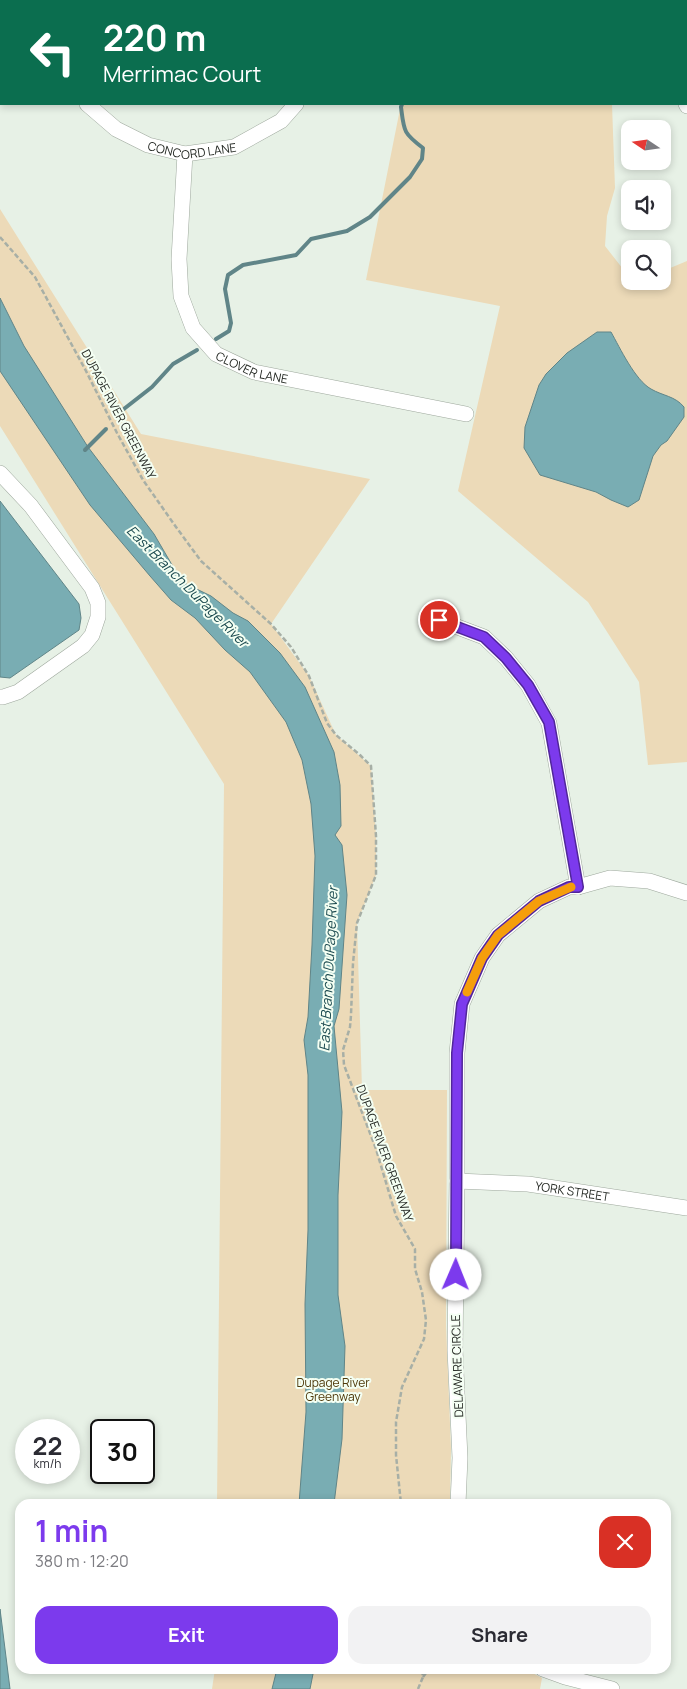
<!DOCTYPE html>
<html lang="en">
<head>
<meta charset="utf-8">
<style>
  :root { --surface:#fff; --page:#f2f2f3; --text:#2b2b33; --muted:#7c7c81; --accent:#7c3aed }
  body { margin:0; font-family:Manrope,sans-serif; background:var(--page); color:var(--text); height:100vh; display:flex; flex-direction:column; font-size:19px; white-space:nowrap }
  * { box-sizing:border-box; margin:0 }
  p { font-size:16px; color:var(--muted) }
  .icon { flex:none; width:28px; height:28px; fill:none; stroke:currentColor; stroke-width:2; stroke-linecap:round; stroke-linejoin:round }
  .map { position:relative; flex:1; overflow:hidden }
  .sheet { position:absolute; left:15px; top:1499px; width:656px; height:175px; display:flex; flex-direction:column; background:var(--surface); border-radius:15px; box-shadow:0 2px 8px #0003 }
  .sheet>* { flex:none }
  .top-card { position:absolute; left:0px; top:0px; width:688px; height:105px; box-shadow:0 2px 8px #0003; background:#0b6e4f; color:#fff; overflow:hidden }
  .needle { width:32px; rotate:283deg }
  .controls { position:absolute; left:621px; top:120px; display:grid; gap:10px }
  .controls a { display:grid; place-items:center; width:50px; height:50px; border-radius:10px; background:var(--surface); box-shadow:0 2px 8px #0003; font-size:25px }
  .speed { position:absolute; left:15px; top:1419px; display:flex; gap:10px; font-size:25px; font-weight:700; text-align:center }
  .speed>* { display:grid; place-content:center; width:65px; height:65px; border-radius:50%; background:var(--surface); box-shadow:0 2px 8px #0003; line-height:1 }
  .speed small { font-size:12px; font-weight:400 }
  .speed .limit { border:2px solid #111; border-radius:8px; background:#fff; color:#111 }
  .pin { position:absolute; display:grid; place-items:center; width:42px; height:42px; color:#fff; margin:-21px; border:2px solid #fff; border-radius:50%; box-shadow:0 1px 5px #0007 }
  .me { position:absolute; width:55px; margin:-28px; rotate:1deg; stroke-linejoin:round; filter:drop-shadow(0 0 4px #0008) }
  .turn { display:flex; align-items:center; gap:18px; height:105px; padding:0 20px; font-size:22px }
  .turn .icon { width:65px; height:65px; stroke-width:2.5 }
  .turn b { display:block; font-size:35px; line-height:42px }
  .round { display:grid; place-items:center; flex:none; width:52px; height:52px; border-radius:15px; background:var(--page) }
  .headline { display:flex; align-items:center; justify-content:space-between; height:85px; padding:0 20px }
  h1 { font-size:30px; font-weight:700; line-height:38px; color:var(--accent) }
  .button { display:flex; gap:10px; margin-top:auto; padding:10px 20px }
  .button a { flex:1; height:58px; border-radius:15px; background:var(--accent); color:#fff; font-size:20px; font-weight:700; line-height:58px; text-align:center }
  .button a+a { background:var(--page); color:var(--text) }
  .map>svg:first-child { display:block }
</style>
</head>
<body>
<div class="map">
<svg width="687" height="1689" viewBox="0 0 687 1689">
  <rect width="100%" height="100%" fill="#e7f1e6"/>
  <!-- green -->
  <g fill="#ecdab8">
    <rect x="421" y="0" width="189" height="1"/>
    <path d="M401,104H612L615,188L607,216L605,246L623,269L630,271V281H662L663,271L687,261V762L648,765L639,682L588,602L458,491L500,306L366,280Z"/>
    <path d="M0,209L141,434L370,479L271,624L309,676L336,735L371,766L376,836V875L357,923L362,1090H447L446,1325L451,1449L450,1504H217L224,784L0,426Z"/>
    <path d="M215,1669H525L542,1678L540,1689H212Z"/>
  </g>
  <!-- water -->
  <g fill="#79adb3" stroke="#608588">
    <path d="M0,298L24,346L88,447L154,534L182,582L211,596L233,613L248,621L280,653L305,687L334,752L340,785L341,826L335,835L342,845L347,895L339,1009L334,1026L342,1112L338,1195V1295L345,1346L342,1439L334,1504H299L306,1412L305,1304L308,1230V1075L304,1040L308,1017L312,945L315,856L311,804L302,760L286,722L250,672L225,650L195,618L171,600L150,576L90,505L0,371Z"/>
    <path d="M597,332H611C620,348 635,380 651,389C663,396 675,396 684,407V417L667,441L661,445L653,456L639,500L628,507L611,500L596,492L540,475L524,448L525,427L539,385L546,374L567,353Z"/>
    <path d="M0,501L79,604L81,618L79,630L10,678L0,677Z"/>
    <path d="M0,1609L10,1689H0Z"/>
    <path d="M277,1669H314L310,1689H272Z"/>
  </g>
  <g fill="none" stroke-linecap="round" stroke-linejoin="round">
    <!-- stream -->
    <g stroke="#608588" stroke-width="4">
      <path d="M448,1L449,0"/>
      <path d="M216,339L229,331L231,323L225,289L228,275L243,265L296,255L311,239L347,231L370,217L410,177L422,159L423,148C403,133 404,131 401,107L402,104"/>
      <path d="M120,412L152,387L173,364L197,350"/>
      <path d="M85,450L106,429"/>
    </g>
    <defs>
      <g id="minor">
        <path d="M29,0L30,1"/>
        <path d="M334,1V0"/>
        <path d="M686,64L687,56"/>
        <path id="s1" d="M87,104L116,129L148,145L185,154L234,147L281,121L296,104"/>
        <path d="M686,104L687,106"/>
        <path id="s2" d="M185,154L179,259L181,296L193,328L216,354L254,372L466,414"/>
        <path d="M0,473L31,506L92,588L98,603V617L92,635L83,646L18,692L3,697H0"/>
        <path d="M439,620L484,637L506,658L528,685L549,723L578,887"/>
        <path id="s3" d="M457,1181L528,1184L687,1208"/>
        <path d="M458,1504L460,1458L455,1350L457,1181V1053L462,1004L482,958L498,935L539,901L569,887H578L610,878L649,881L687,893"/>
        <path d="M543,1669L565,1677L612,1689"/>
      </g>
    </defs>
    <!-- minor casing -->
    <use href="#minor" stroke="#9ea89d" stroke-width="16"/>
    <!-- path -->
    <g stroke="#a7afa6" stroke-width="2.5" stroke-dasharray="5 2.5" stroke-linecap="butt">
      <path d="M0,237L35,277L86,371L117,433L143,480L176,527L201,561L271,624L291,647L309,676L327,723L336,735L360,755L371,766L376,836V875L357,923L353,963L351,1015L350,1027L343,1050L344,1065L376,1149L396,1216L415,1249V1269L422,1292L426,1320L424,1339L402,1387L396,1422V1455L401,1504"/>
      <path d="M423,1677L429,1669"/>
      <path d="M418,1689L423,1677L422,1669"/>
    </g>
    <!-- minor -->
    <use href="#minor" stroke="#fff" stroke-width="15"/>
  </g>
  <g fill="none" stroke-linecap="round" stroke-linejoin="round">
    <defs>
      <path id="route" d="M439,620L484,637L506,658L528,685L549,722L578,887H569L539,901L498,935L482,958L462,1004L457,1053L456,1275"/>
    </defs>
    <!-- route casing -->
    <use href="#route" stroke="#51269a" stroke-width="12"/>
    <!-- route -->
    <use href="#route" stroke="#7c3aed" stroke-width="9"/>
    <!-- slow -->
    <path stroke="#f59e0b" stroke-width="9" d="M467,992L482,958L498,935L539,901L571,887"/>
  </g>
  <g text-anchor="middle" dominant-baseline="central" stroke-width="4" stroke-linejoin="round" paint-order="stroke">
    <!-- street labels -->
    <g font-size="12" fill="#252924" stroke="#f4fff3">
      <text stroke="none"><textPath href="#s1" startOffset="119">CONCORD LANE</textPath></text>
      <text stroke="none"><textPath href="#s2" startOffset="250">CLOVER LANE</textPath></text>
      <text transform="translate(119 414) rotate(62)">DUPAGE RIVER GREENWAY</text>
      <text transform="translate(385 1153) rotate(70)">DUPAGE RIVER GREENWAY</text>
      <text stroke="none"><textPath href="#s3" startOffset="116">YORK STREET</textPath></text>
      <text transform="translate(457 1366) rotate(-92)">DELAWARE CIRCLE</text>
    </g>
    <!-- park labels -->
    <g font-size="12" fill="#4f390a" stroke="#f4fff3">
      <text x="333" y="1382">Dupage River<tspan x="333" dy="14">Greenway</tspan></text>
    </g>
    <!-- water labels -->
    <g font-size="14" font-style="italic" fill="#1c4b50" stroke="#f4fff3">
      <text transform="translate(188 586) rotate(45)">East Branch DuPage River</text>
      <text transform="translate(328 969) rotate(-87)">East Branch DuPage River</text>
    </g>
  </g>
</svg>
<div class="controls">
<a><svg class="needle" viewBox="-14 -14 28 28"><path d="M0-13l5 13h-10z" fill="#e53935"/><path d="M0 13l5-13h-10z" fill="#7c7c81"/></svg></a>
<a><svg class="icon" aria-label="sound" viewBox="0 0 24 24"><path d="M4 9h4l5-4v14l-5-4H4zM17 9q2 3 0 6"/></svg></a>
<a><svg class="icon" aria-label="search" viewBox="0 0 24 24"><circle cx="10" cy="10" r="6"/><path d="M15 15l6 6"/></svg></a>
</div>
<div class="speed"><div>22<small>km/h</small></div><div class="limit">30</div></div>
<div class="pin" style="left:439px;top:620px;background:#d93025"><svg class="icon" aria-label="arrive" viewBox="0 0 24 24"><path d="M6 21V4h12l-3 4 3 4H6"/></svg></div>
<svg class="me" style="left:456px;top:1275px" viewBox="-20 -20 40 40"><circle r="19" fill="#fff"/><path d="M0-13L10 11 0 6-10 11z" fill="#7c3aed"/></svg>
<div class="top-card">
<div class="turn"><svg class="icon" aria-label="left" viewBox="0 0 24 24"><path d="M17 20v-9H6M10 6l-5 5 5 5"/></svg><div><b>220 m</b>Merrimac Court</div></div>
</div>
<section class="sheet">
<div class="headline"><div><h1>1 min</h1><p>380 m · 12:20</p></div><a class="round" style="background:#d93025;color:#fff"><svg class="icon" aria-label="close" viewBox="0 0 24 24"><path d="M6 6l12 12M18 6L6 18"/></svg></a></div>
<div class="button"><a>Exit</a><a>Share</a></div>
</section>
</div>
</body>
</html>
